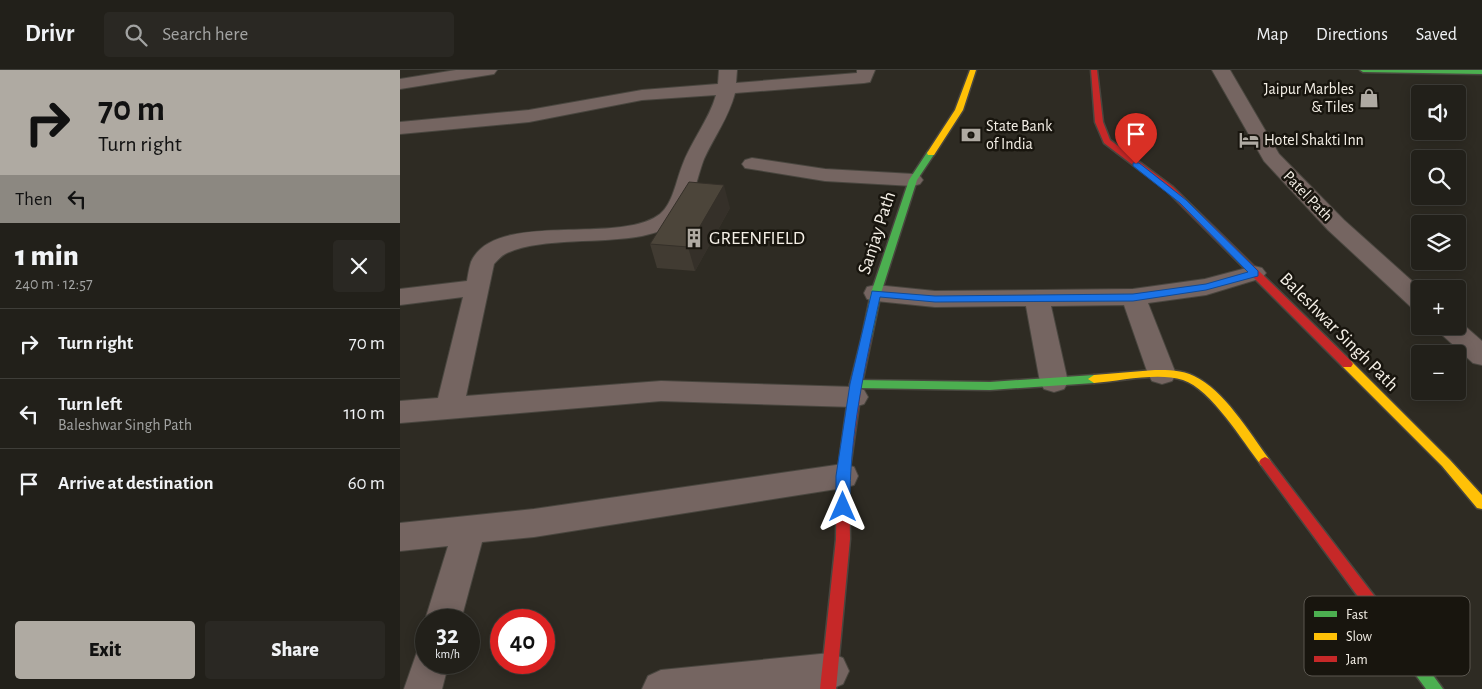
<!DOCTYPE html>
<html lang="en">
<head>
<meta charset="utf-8">
<style>
  :root { --surface:#22201a; --page:#2a2823; --text:#f1f3f6; --muted:#a2a3a2; --line:#3f3e39; --accent:#afaaa2 }
  body { margin:0; font-family:"Alegreya Sans",sans-serif; background:var(--page); color:var(--text); height:100vh; display:flex; flex-direction:column; font-size:19px; white-space:nowrap }
  * { box-sizing:border-box; margin:0 }
  p { font-size:16px; color:var(--muted) }
  .icon { flex:none; width:28px; height:28px; fill:none; stroke:currentColor; stroke-width:2; stroke-linecap:round; stroke-linejoin:round }
  .map { position:relative; flex:1; overflow:hidden }
  .sheet { display:flex; flex-direction:column; background:var(--surface); width:400px }
  .sheet>* { flex:none }
  .guide { background:#afaaa2; color:#111; overflow:hidden }
  .tools { position:absolute; left:1011px; top:15px; display:grid; gap:10px }
  .tools a { display:grid; place-items:center; width:55px; height:55px; border-radius:5px; background:var(--surface); box-shadow:0 2px 12px #0003,0 0 0 1px var(--line); font-size:25px }
  .speed { position:absolute; left:15px; top:539px; display:flex; gap:10px; font-size:25px; font-weight:700; text-align:center }
  .speed>* { display:grid; place-content:center; width:65px; height:65px; border-radius:50%; background:var(--surface); box-shadow:0 2px 12px #0003,0 0 0 1px var(--line); line-height:1 }
  .speed small { font-size:12px; font-weight:400 }
  .speed .limit { border:8px solid #d22; background:#fff; color:#111 }
  .pin { position:absolute; display:grid; place-items:center; width:42px; height:42px; color:#fff; margin:-51px -21px; border-radius:50% 50% 50% 0; rotate:-45deg; box-shadow:0 0 5px #0007 }
  .pin .icon { rotate:45deg }
  .me { position:absolute; width:55px; margin:-28px; rotate:0deg; stroke-linejoin:round; filter:drop-shadow(0 0 4px #0008) }
  .turn { display:flex; align-items:center; gap:18px; height:105px; padding:0 15px; font-size:22px }
  .turn .icon { width:65px; height:65px; stroke-width:2.5 }
  .turn b { display:block; font-size:35px; line-height:42px }
  .then { display:flex; align-items:center; height:48px; padding:0 15px; background:#0003; gap:10px; font-size:19px }
  .round { display:grid; place-items:center; flex:none; width:52px; height:52px; border-radius:5px; background:var(--page) }
  .headline { display:flex; align-items:center; justify-content:space-between; height:85px; padding:0 15px }
  h1 { font-size:30px; font-weight:800; line-height:38px }
  .action { display:flex; gap:10px; margin-top:auto; padding:10px 15px }
  .action a { flex:1; height:58px; border-radius:5px; background:var(--accent); color:#111; font-size:20px; font-weight:800; line-height:58px; text-align:center }
  .action a+a { background:var(--page); color:var(--text) }
  ul { padding:0; list-style:none }
  li { display:flex; align-items:center; gap:15px; height:70px; padding:0 15px; border-top:1px solid var(--line) }
  li div { flex:1 }
  li b { display:block; font-size:19px }
  li em { font-style:normal }
  header { display:flex; align-items:center; gap:30px; box-sizing:border-box; height:70px; padding:0 25px; background:var(--surface); border-bottom:1px solid var(--line) }
  header strong { font-size:24px }
  nav { display:flex; gap:28px; margin-inline-start:auto; font-size:18px }
  .search { width:350px; height:45px; background:var(--page); display:flex; align-items:center; gap:12px; box-sizing:border-box; padding:0 18px; border-radius:5px; color:var(--muted); font-size:19px }
  main { display:flex; flex:1; min-height:0 }
  .map>svg:first-child { display:block }
</style>
</head>
<body>
<header>
<strong>Drivr</strong>
<div class="search"><svg class="icon" aria-label="search" viewBox="0 0 24 24"><circle cx="10" cy="10" r="6"/><path d="M15 15l6 6"/></svg>Search here</div>
<nav><a>Map</a><a>Directions</a><a>Saved</a></nav>
</header>
<main>
<section class="sheet">
<div class="guide">
<div class="turn"><svg class="icon" aria-label="right" viewBox="0 0 24 24"><path d="M7 20v-9h11M14 6l5 5-5 5"/></svg><div><b>70 m</b>Turn right</div></div>
<div class="then">Then<svg class="icon" aria-label="left" viewBox="0 0 24 24"><path d="M17 20v-9H6M10 6l-5 5 5 5"/></svg></div>
</div>
<div class="headline"><div><h1>1 min</h1><p>240 m · 12:57</p></div><a class="round"><svg class="icon" aria-label="close" viewBox="0 0 24 24"><path d="M6 6l12 12M18 6L6 18"/></svg></a></div>
<ul>
<li><svg class="icon" aria-label="right" viewBox="0 0 24 24"><path d="M7 20v-9h11M14 6l5 5-5 5"/></svg><div><b>Turn right</b></div><em>70 m</em></li>
<li><svg class="icon" aria-label="left" viewBox="0 0 24 24"><path d="M17 20v-9H6M10 6l-5 5 5 5"/></svg><div><b>Turn left</b><p>Baleshwar Singh Path</p></div><em>110 m</em></li>
<li><svg class="icon" aria-label="arrive" viewBox="0 0 24 24"><path d="M6 21V4h12l-3 4 3 4H6"/></svg><div><b>Arrive at destination</b></div><em>60 m</em></li>
</ul>
<div class="action"><a>Exit</a><a>Share</a></div>
</section>
<div class="map">
<svg width="1082" height="619" viewBox="0 0 1082 619">
  <rect width="100%" height="100%" fill="#2e2b23"/>
  <g fill="none" stroke-linecap="round" stroke-linejoin="round">
    <defs>
      <g id="street">
        <path d="M56,0H97L94,4L88,5L0,19V9Z"/>
        <path d="M319,0H337L336,13L457,3V0H475L470,12L464,13L335,23C329,47 314,67 304,89C296,110 294,132 279,149C270,159 255,163 242,166C202,174 138,167 105,184C101,186 98,190 94,194L66,326L261,311L454,317L464,320L468,327L464,334L454,337L261,331L0,353V331L38,328L63,227L0,235V219L67,211C68,205 69,198 71,192C94,139 219,176 260,144C273,133 276,111 282,96C291,71 309,50 316,25L242,30L129,52L0,64V52L129,40L242,20L318,14Z"/>
        <path d="M812,0H830L879,84L944,150L1021,219L1020,239L1011,237L928,160L864,91Z"/>
        <path d="M352,88L425,99L513,104L520,106L523,110L520,114L513,116L425,111L345,98L342,94L345,90Z"/>
        <path d="M854,196L862,198L866,203L862,208L806,225L748,233L776,304L772,311L762,314L752,311L748,304L724,235L651,236L668,312L664,319L654,322L644,319L640,312L626,236L535,237L476,231L467,229L464,223L467,217L476,215L535,221L733,219L805,209Z"/>
        <path d="M1058,250L1082,271V295L1073,293L1039,262L1035,256H1058Z"/>
        <path d="M443,394L454,397L458,406L454,415L443,418L134,467L82,472L61,550H26V552L25,550L48,476L0,481V453L134,439Z"/>
        <path d="M26,576V592H49L42,619H4L18,579Z"/>
        <path d="M430,583L443,588L449,601L443,614L431,619H242L248,606L261,600Z"/>
      </g>
      <g id="fast">
        <path d="M960,0H1082V4L963,2Z"/>
        <path d="M528,81L535,83L517,110L481,223L472,266L467,270L463,269L462,266L471,223L509,110Z"/>
        <path d="M694,305L700,309L694,313L590,320L456,318L450,314L456,310L590,312Z"/>
        <path d="M984,543L989,545L1043,619H1026L979,555L977,550L979,545Z"/>
      </g>
      <g id="slow">
        <path d="M570,0H576L563,40L534,85H528L527,83L555,40Z"/>
        <path d="M947,290L951,291L1050,390L1082,425V439L1077,438L1042,396L943,297L941,294L943,291Z"/>
        <path d="M755,300C768,300 782,300 794,306C824,320 849,362 869,389L871,392L869,395L865,397L861,395C843,372 811,319 783,310C758,302 720,311 694,313L688,309L694,305Z"/>
      </g>
      <g id="jam">
        <path d="M691,0H697L703,52L710,70L773,117L951,291L953,294L951,297H943L767,121L704,73L695,52Z"/>
        <path d="M467,262L472,266L462,314L449,406L450,469L436,619H420L436,469L437,406L450,314L462,266Z"/>
        <path d="M865,387L869,389L989,545L991,550L989,555L984,557L979,555L861,395L859,392L861,389Z"/>
      </g>
    </defs>
    <!-- street casing -->
    <use href="#street" stroke="#49463f" stroke-width="2"/>
    <!-- fast casing -->
    <use href="#fast" stroke="#49463f" stroke-width="3"/>
    <!-- slow casing -->
    <use href="#slow" stroke="#49463f" stroke-width="3"/>
    <!-- jam casing -->
    <use href="#jam" stroke="#49463f" stroke-width="3"/>
    <!-- street -->
    <use href="#street" fill="#756561" fill-rule="evenodd"/>
    <!-- fast -->
    <use href="#fast" fill="#4caf50" fill-rule="evenodd"/>
    <!-- slow -->
    <use href="#slow" fill="#ffc107" fill-rule="evenodd"/>
    <!-- jam -->
    <use href="#jam" fill="#c62828" fill-rule="evenodd"/>
  </g>
  <!-- wall -->
  <path fill="#413b32" d="M330,138L295,201L257,198L250,174Z"/>
  <!-- shaded-wall -->
  <path fill="#353029" d="M324,115L330,138L295,201L288,177Z"/>
  <!-- building -->
  <path fill="#4c453a" stroke="#353029" d="M289,112L324,115L288,177L250,174Z"/>
  <!-- route -->
  <path fill="#1a73e8" stroke="#114b97" d="M733,93H739L786,130L858,201V206L806,220L733,231L535,232L480,227C465,296 449,366 450,437L448,441L443,443L438,441L436,437V406L450,314L472,221L535,226L733,224L806,214L848,202L780,133L733,96Z"/>
  <!-- icons -->
  <defs>
    <symbol id="shop-bare" viewBox="-9 -9 18 18"><path d="M-5-2.5h2.3a2.7 3.5 0 0 1 5.4 0H5L5.5 6h-11ZM-1.5-2.5h3a1.5 2.3 0 0 0-3 0Z" fill="#afaaa2" stroke="#18150e" stroke-width="2.5" paint-order="stroke"/></symbol>
    <symbol id="bank-bare" viewBox="-9 -9 18 18"><path d="M-6-4H6V4H-6ZM0-2.3a2.3 2.3 0 1 0 0 4.6a2.3 2.3 0 1 0 0-4.6Z" fill="#afaaa2" stroke="#18150e" stroke-width="2.5" paint-order="stroke"/></symbol>
    <symbol id="hotel-bare" viewBox="-9 -9 18 18"><path d="M-6-4.5h1.5V1H6V5H4.5V3h-9V5H-6ZM-4 0a1.8 1.8 0 1 1 3.6 0ZM.5 0V-2.5h3Q6-2.5 6 0Z" fill="#afaaa2" stroke="#18150e" stroke-width="2.5" paint-order="stroke"/></symbol>
    <symbol id="building-bare" viewBox="-9 -9 18 18"><path d="M-4-6H4V6H1V3H-1V6H-4ZM-2.5-4.3h1.7v1.8h-1.7ZM.8-4.3h1.7v1.8H.8ZM-2.5-1h1.7V.8h-1.7ZM.8-1h1.7V.8H.8Z" fill="#afaaa2" stroke="#18150e" stroke-width="2.5" paint-order="stroke"/></symbol>
  </defs>
  <g fill-rule="evenodd">
    <use href="#shop-bare" x="955" y="14" width="28" height="28"/>
    <use href="#bank-bare" x="557" y="51" width="28" height="28"/>
    <use href="#hotel-bare" x="835" y="56" width="28" height="28"/>
    <use href="#building-bare" x="280" y="154" width="28" height="28"/>
  </g>
  <g text-anchor="middle" dominant-baseline="central" stroke-width="5" stroke-linejoin="round" paint-order="stroke">
    <!-- far-poi labels -->
    <g font-size="16" fill="#f4efe6" stroke="#18150e" text-anchor="start">
      <text x="954" y="19" text-anchor="end">Jaipur Marbles<tspan x="954" dy="18">&amp; Tiles</tspan></text>
      <text x="586" y="56">State Bank<tspan x="586" dy="18">of India</tspan></text>
      <text x="864" y="70">Hotel Shakti Inn</text>
    </g>
    <!-- far-street labels -->
    <g font-size="16" fill="#f4efe6" stroke="#18150e">
      <text transform="translate(908 126) rotate(46)">Patel Path</text>
    </g>
    <!-- street labels -->
    <g font-size="19" fill="#f4efe6" stroke="#18150e">
      <text transform="translate(477 163) rotate(-72)">Sanjay Path</text>
      <text transform="translate(939 262) rotate(45)">Baleshwar Singh Path</text>
    </g>
    <!-- poi labels -->
    <g font-size="19" fill="#f4efe6" stroke="#18150e" text-anchor="start">
      <text x="309" y="168">GREENFIELD</text>
    </g>
  </g>
  <!-- legend -->
  <rect x="904" y="526" width="166" height="80" rx="8" fill="#18150e" stroke="#5a564f" stroke-width="1"/>
  <rect x="914" y="541" width="23" height="6" fill="#4caf50"/>
  <rect x="914" y="563" width="23" height="7" fill="#ffc107"/>
  <rect x="914" y="586" width="23" height="6" fill="#c62828"/>
  <g font-size="14" fill="#f4efe6">
    <text x="946" y="549">Fast</text>
    <text x="946" y="571">Slow</text>
    <text x="946" y="594">Jam</text>
  </g>
</svg>
<div class="tools">
<a><svg class="icon" aria-label="sound" viewBox="0 0 24 24"><path d="M4 9h4l5-4v14l-5-4H4zM17 9q2 3 0 6"/></svg></a>
<a><svg class="icon" aria-label="search" viewBox="0 0 24 24"><circle cx="10" cy="10" r="6"/><path d="M15 15l6 6"/></svg></a>
<a><svg class="icon" aria-label="layers" viewBox="0 0 24 24"><path d="M12 4l9 5-9 5-9-5zM3 14l9 5 9-5"/></svg></a>
<a>+</a>
<a>−</a>
</div>
<div class="speed"><div>32<small>km/h</small></div><div class="limit">40</div></div>
<div class="pin" style="left:736px;top:94px;background:#d93025"><svg class="icon" aria-label="arrive" viewBox="0 0 24 24"><path d="M6 21V4h12l-3 4 3 4H6"/></svg></div>
<svg class="me" style="left:443px;top:437px" viewBox="-20 -20 40 40"><path d="M0-17L14 15 0 8-14 15z" fill="#1a73e8" stroke="#fff" stroke-width="4"/></svg>
</div>
</main>
</body>
</html>
